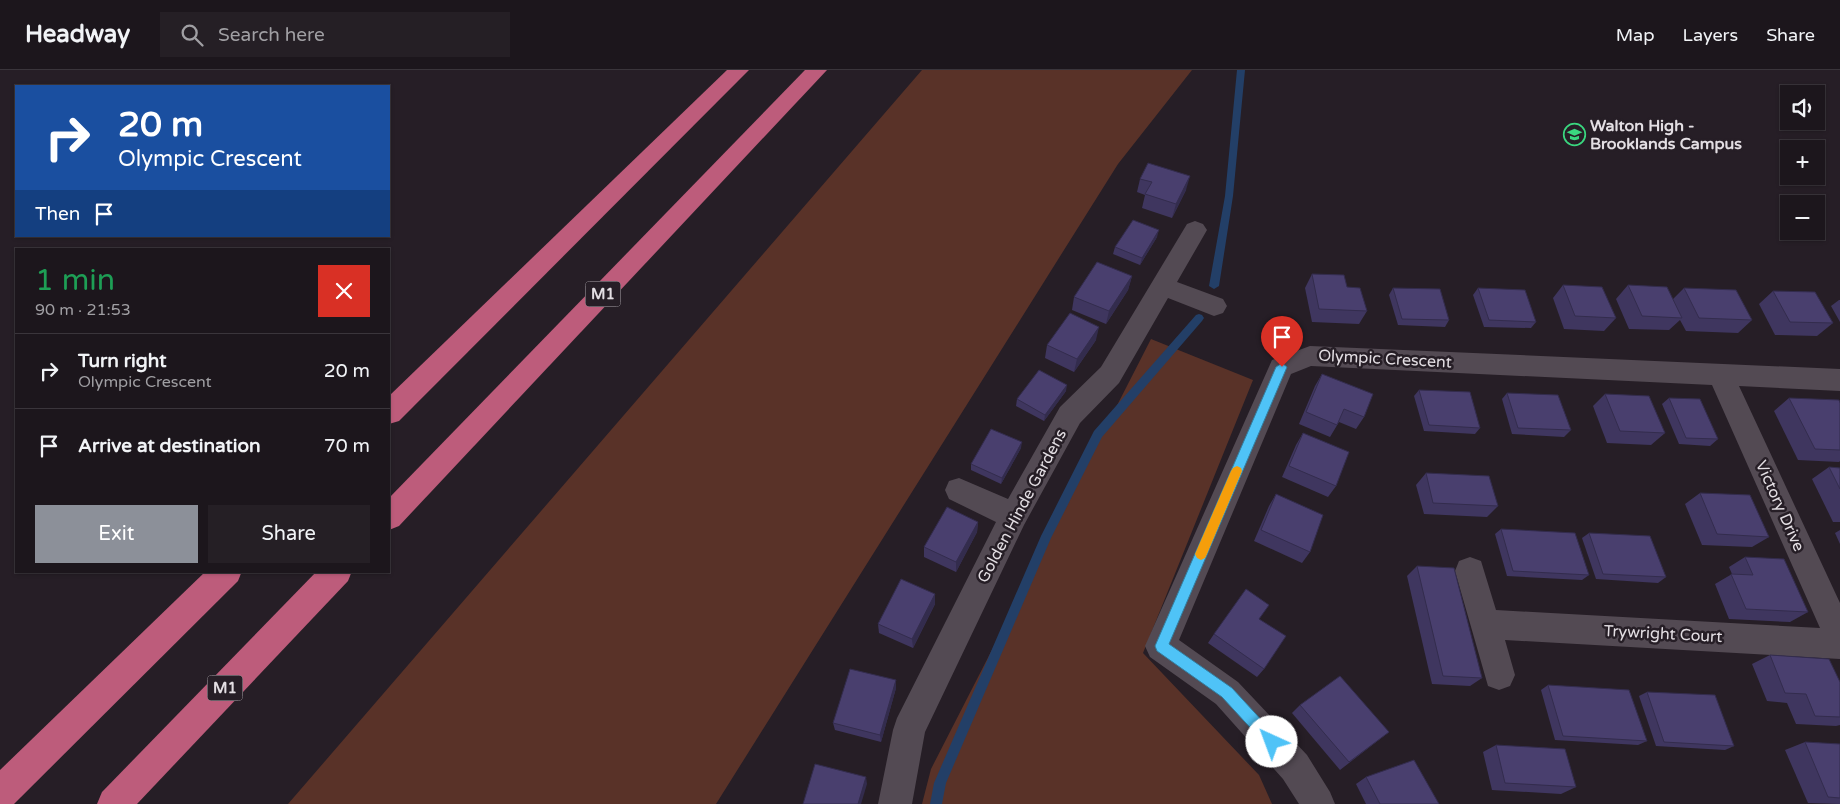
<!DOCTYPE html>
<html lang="en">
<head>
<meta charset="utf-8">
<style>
  :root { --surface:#1c161c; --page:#251f25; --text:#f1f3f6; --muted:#a09fa3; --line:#3a353b; --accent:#8c9099 }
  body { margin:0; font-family:"Varela Round",sans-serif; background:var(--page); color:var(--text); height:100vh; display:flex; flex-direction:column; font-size:19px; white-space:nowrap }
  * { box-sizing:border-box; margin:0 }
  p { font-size:16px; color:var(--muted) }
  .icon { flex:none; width:28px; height:28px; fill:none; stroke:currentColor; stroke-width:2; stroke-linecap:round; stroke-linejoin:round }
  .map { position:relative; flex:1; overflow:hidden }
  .sheet { position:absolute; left:15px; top:178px; width:375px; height:325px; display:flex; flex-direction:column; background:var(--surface); border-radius:0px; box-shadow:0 1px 4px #0004,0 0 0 1px var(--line) }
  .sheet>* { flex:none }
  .guide { position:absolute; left:15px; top:15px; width:375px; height:152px; border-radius:0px; box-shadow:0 1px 4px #0004,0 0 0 1px var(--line); background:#1a4fa0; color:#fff; overflow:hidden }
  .controls { position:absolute; left:1780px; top:15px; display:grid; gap:10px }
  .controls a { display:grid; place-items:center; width:45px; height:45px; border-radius:0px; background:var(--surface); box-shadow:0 1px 4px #0004,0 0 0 1px var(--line); font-size:25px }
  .pin { position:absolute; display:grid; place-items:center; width:42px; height:42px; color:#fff; margin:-51px -21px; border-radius:50% 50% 50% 0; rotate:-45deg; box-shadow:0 0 5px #0007 }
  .pin .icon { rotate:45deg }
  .me { position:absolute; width:55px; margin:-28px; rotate:317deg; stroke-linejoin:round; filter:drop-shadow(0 0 4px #0008) }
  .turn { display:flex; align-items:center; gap:18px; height:105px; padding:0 20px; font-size:22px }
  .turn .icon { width:65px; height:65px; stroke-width:2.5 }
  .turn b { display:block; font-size:35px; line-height:42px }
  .then { display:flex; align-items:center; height:48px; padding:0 20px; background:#0003; gap:10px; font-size:19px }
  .round { display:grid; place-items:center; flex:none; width:52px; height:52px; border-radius:0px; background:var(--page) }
  .head { display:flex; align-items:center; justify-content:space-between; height:85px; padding:0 20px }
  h1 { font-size:30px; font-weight:600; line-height:38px; color:#1e9e55 }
  .cta { display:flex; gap:10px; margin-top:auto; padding:10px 20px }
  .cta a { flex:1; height:58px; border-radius:0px; background:var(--accent); color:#fff; font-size:20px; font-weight:600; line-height:58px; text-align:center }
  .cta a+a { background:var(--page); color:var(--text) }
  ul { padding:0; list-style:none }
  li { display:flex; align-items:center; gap:15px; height:75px; padding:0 20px; border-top:1px solid var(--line) }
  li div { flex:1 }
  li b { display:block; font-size:19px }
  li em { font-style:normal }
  header { display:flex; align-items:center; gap:30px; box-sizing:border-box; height:70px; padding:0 25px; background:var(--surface); border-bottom:1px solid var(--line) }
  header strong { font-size:24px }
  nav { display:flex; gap:28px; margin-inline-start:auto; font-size:18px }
  .search { width:350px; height:45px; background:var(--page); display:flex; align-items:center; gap:12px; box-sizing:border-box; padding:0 18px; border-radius:0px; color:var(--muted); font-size:19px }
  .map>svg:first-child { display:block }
</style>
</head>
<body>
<header>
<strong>Headway</strong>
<div class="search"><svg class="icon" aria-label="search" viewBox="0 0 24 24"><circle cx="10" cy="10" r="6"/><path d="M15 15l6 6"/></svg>Search here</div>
<nav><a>Map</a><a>Layers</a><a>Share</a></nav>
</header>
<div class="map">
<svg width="1840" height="734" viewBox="0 0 1840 734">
  <rect width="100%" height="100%" fill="#261e26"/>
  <!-- green -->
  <g fill="#593228">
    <path d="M922,0H1192L1118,94L716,734H288Z"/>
    <path d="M1151,269L1253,310L1143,583L1259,705L1272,734H922L931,699Z"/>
  </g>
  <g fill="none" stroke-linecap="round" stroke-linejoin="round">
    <!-- stream -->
    <g fill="#233f67" fill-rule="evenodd">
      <path d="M1237,0H1245L1233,126L1219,216L1214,219L1209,216L1225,126Z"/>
      <path d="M1199,244L1202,245L1204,248L1202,251L1102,367L1051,468L946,713L942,734H930L934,713L1041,466L1094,361L1196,245Z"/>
    </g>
    <!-- minor -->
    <g fill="#534a53" fill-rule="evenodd">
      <path d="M1195,151L1203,154L1207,160L1177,212L1223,229L1227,236L1223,243L1214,246L1168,228L1119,313L1080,353L1024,455L925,662L912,734H878L893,660L897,648L996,452L949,429L945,420L949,411L959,408L1008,429L1060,337L1101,297L1187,154Z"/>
      <path d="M1310,276L1840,299V321L1739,316L1840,533V589L1505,570L1515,605L1510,616L1499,620L1488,616L1455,501L1459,491L1470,487L1481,491L1496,540L1820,558L1712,315L1311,296L1291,304L1179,570L1238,612L1307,685L1330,722L1335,734H1299L1283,709L1216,634L1150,587L1145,576L1272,290Z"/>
    </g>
    <!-- highway -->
    <g fill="#bd5c7b" fill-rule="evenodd">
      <path d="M727,0H749L399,351L389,354V326Z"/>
      <path d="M805,0H827L399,456L389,460V428Z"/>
      <path d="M206,501H242L238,511L14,734H0V700Z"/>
      <path d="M317,501H352L348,511L137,734H97L102,722Z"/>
    </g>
  </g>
  <!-- wall -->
  <g fill="#3f365f">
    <path d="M1140,109L1186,120L1172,148L1142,138L1145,125L1137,122Z"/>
    <path d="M1157,167L1140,195L1113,184L1115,177Z"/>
    <path d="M1312,204L1367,241L1359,254L1312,252L1305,218Z"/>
    <path d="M1132,206L1128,220L1106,254L1072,240L1074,227Z"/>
    <path d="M1563,215L1616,248L1604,261L1564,259L1553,228Z"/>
    <path d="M1628,215L1673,229L1684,218L1752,250L1738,263L1686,261L1680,250L1669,260L1629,259L1616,229Z"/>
    <path d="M1393,218L1449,250L1445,257L1398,255L1389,225Z"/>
    <path d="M1478,218L1536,252L1531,258L1484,257L1473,225Z"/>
    <path d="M1773,221L1833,253L1817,266L1775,265L1759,234Z"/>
    <path d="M1839,230H1840V252L1831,236Z"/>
    <path d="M1096,270L1074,302L1045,288L1047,275Z"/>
    <path d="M1322,304L1364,347L1356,359L1339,352L1330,367L1299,354L1315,316Z"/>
    <path d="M1419,320L1480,358L1475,364L1424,361L1414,326Z"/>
    <path d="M1066,321L1044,351L1016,336L1017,329Z"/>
    <path d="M1507,323L1571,360L1564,367L1512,364L1502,329Z"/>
    <path d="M1605,324L1665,363L1651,375L1607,373L1593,336Z"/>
    <path d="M1669,328L1718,369L1710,376L1679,374L1662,334Z"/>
    <path d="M1789,328L1840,333V391L1839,392L1798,390L1774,341Z"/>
    <path d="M1303,363L1336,416L1328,427L1282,407L1296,375Z"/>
    <path d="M1021,378L1001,414L971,400V394Z"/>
    <path d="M1829,397L1840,398V452H1833L1812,409Z"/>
    <path d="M1426,403L1498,436L1487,447L1424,444L1416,415Z"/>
    <path d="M1700,423L1769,467L1752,477L1702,475L1685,434Z"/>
    <path d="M1276,424L1310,482L1302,493L1254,471L1269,436Z"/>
    <path d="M978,452L977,462L956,502L924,487V477Z"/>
    <path d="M1501,459L1589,505L1582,510L1507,506L1495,464Z"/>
    <path d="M1840,460V474L1835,463Z"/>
    <path d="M1589,463L1666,507L1658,513L1596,509L1582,468Z"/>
    <path d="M1745,487L1808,542L1790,552L1729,549L1715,514L1732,504L1729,497Z"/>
    <path d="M1417,496L1482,608L1470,616L1432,614L1407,506Z"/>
    <path d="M935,524V534L913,578L879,563L878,554Z"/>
    <path d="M1259,549L1264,599L1257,607L1208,573L1214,564Z"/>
    <path d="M1770,585L1840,612V655L1836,656L1796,654L1787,633L1767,631L1752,594Z"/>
    <path d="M1548,615L1647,671L1638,675L1555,670L1541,620Z"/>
    <path d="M896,618L881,672L835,660L833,653Z"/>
    <path d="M1647,622L1734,676L1725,680L1656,676L1639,626Z"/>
    <path d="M1300,635L1389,662L1340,700L1292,643Z"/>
    <path d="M1805,672L1840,674V734L1808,733L1785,680Z"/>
    <path d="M1496,675L1576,717L1561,724L1492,720L1483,682Z"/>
    <path d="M1366,707L1439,734H1366L1356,714Z"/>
  </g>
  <!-- shaded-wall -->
  <g fill="#332c4d">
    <path d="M1190,106L1186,120L1172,148L1176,134Z"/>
    <path d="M1159,160L1157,167L1140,195L1142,188Z"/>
    <path d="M1132,206L1128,220L1106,254L1109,241Z"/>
    <path d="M1099,257L1096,270L1074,302L1077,289Z"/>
    <path d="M1067,315L1066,321L1044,351L1045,345Z"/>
    <path d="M1022,372L1021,378L1001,414L1002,408Z"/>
    <path d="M978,452L977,462L956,502V492Z"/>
    <path d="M935,524V534L913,578L912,569Z"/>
    <path d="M896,610V618L881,672L880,665Z"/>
    <path d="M866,707L867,714L861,734H858Z"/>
  </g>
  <!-- building -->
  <g fill="#493f6e" stroke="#332c4d">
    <path d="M1148,93L1190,106L1176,134L1145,124L1152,112L1140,109Z"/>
    <path d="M1133,150L1159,160L1142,188L1115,177Z"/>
    <path d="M1097,192L1132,206L1109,241L1074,227Z"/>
    <path d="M1312,204L1344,205L1347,217L1360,218L1367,241L1319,239Z"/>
    <path d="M1563,215L1602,217L1616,248L1575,246Z"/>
    <path d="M1628,215L1667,217L1682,248L1642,246Z"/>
    <path d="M1393,218L1440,219L1449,250L1402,249Z"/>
    <path d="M1478,218L1525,220L1536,252L1489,250Z"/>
    <path d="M1684,218L1736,220L1752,250L1699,248Z"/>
    <path d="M1773,221L1815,222L1833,253L1790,252Z"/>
    <path d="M1070,243L1099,257L1077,289L1047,275Z"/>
    <path d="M1039,300L1067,315L1045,345L1017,329Z"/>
    <path d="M1322,304L1373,324L1364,347L1344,339L1337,355L1306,342Z"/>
    <path d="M1419,320L1470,322L1480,358L1429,355Z"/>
    <path d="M1507,323L1558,325L1571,360L1518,358Z"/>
    <path d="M1605,324L1649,326L1665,363L1620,361Z"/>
    <path d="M1669,328L1700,329L1718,369L1686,368Z"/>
    <path d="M1789,328L1839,330L1840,333V380L1815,379Z"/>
    <path d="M991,359L1022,372L1002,408L971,394Z"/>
    <path d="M1303,363L1349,382L1336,416L1289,396Z"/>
    <path d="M1829,397L1840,398V419Z"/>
    <path d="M1426,403L1489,406L1498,436L1433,433Z"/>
    <path d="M1700,423L1750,425L1769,467L1717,464Z"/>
    <path d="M1276,424L1323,445L1310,482L1261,460Z"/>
    <path d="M947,437L978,452L956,492L924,477Z"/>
    <path d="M1501,459L1575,463L1589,505L1513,501Z"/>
    <path d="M1589,463L1650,466L1666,507L1603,504Z"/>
    <path d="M1745,487L1784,489L1808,542L1746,539L1731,504L1753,505Z"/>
    <path d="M1417,496L1454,498L1482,608L1443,606Z"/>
    <path d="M901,509L935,524L912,569L878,554Z"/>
    <path d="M1246,519L1269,535L1259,549L1286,566L1264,599L1214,564Z"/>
    <path d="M1770,585L1829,589L1840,612V647L1815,646L1806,624L1785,623Z"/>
    <path d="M850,599L896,610L880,665L833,653Z"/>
    <path d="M1340,606L1389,662L1349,692L1300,635Z"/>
    <path d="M1548,615L1629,620L1647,671L1563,666Z"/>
    <path d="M1647,622L1715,625L1734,676L1664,672Z"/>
    <path d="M1805,672L1840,674V728L1828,727Z"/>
    <path d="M1496,675L1565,679L1576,717L1505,713Z"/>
    <path d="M1414,690L1439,734H1380L1366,707Z"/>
    <path d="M815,694L866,707L858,734H803Z"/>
  </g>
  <!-- route -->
  <path fill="#4fc3f7" stroke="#337fa1" d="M1282,293L1287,297L1169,574L1232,618L1277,667L1279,672L1277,677L1272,679L1268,677L1222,627L1157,581L1155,576L1276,297Z"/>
  <!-- slow -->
  <path fill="#f59e0b" d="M1237,396L1241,398L1242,401L1207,484L1205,488L1201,490L1197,488L1195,484L1231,401L1233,398Z"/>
  <!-- icons -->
  <defs>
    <symbol id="school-ring" viewBox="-11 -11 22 22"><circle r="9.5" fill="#261e26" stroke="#3ad77f" stroke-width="1.5"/><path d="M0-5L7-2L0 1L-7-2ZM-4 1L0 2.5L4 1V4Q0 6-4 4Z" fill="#3ad77f"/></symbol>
  </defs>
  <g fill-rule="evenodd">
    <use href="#school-ring" x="1562" y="52" width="25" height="25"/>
  </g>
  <g text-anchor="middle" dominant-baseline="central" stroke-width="5" stroke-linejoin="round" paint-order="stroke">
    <!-- shield labels -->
    <g fill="#261e26" stroke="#aaa4aa" stroke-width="1">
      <rect x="585.5" y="211.5" width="35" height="25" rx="4"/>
      <rect x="207.5" y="605.5" width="35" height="25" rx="4"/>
    </g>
    <g font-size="15" font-weight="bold" fill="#e3dee3">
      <text x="603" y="224">M1</text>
      <text x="225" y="618">M1</text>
    </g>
    <!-- poi labels -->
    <g font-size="16" font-weight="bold" fill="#e3dee3" stroke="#261e26" text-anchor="start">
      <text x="1590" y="56">Walton High -<tspan x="1590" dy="18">Brooklands Campus</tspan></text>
    </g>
    <!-- street labels -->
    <g font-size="16" fill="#e3dee3" stroke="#261e26">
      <text transform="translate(1385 289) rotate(3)">Olympic Crescent</text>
      <text transform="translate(1022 436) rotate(-62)">Golden Hinde Gardens</text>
      <text transform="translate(1780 436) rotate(66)">Victory Drive</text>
      <text transform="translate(1663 564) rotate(3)">Trywright Court</text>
    </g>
  </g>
</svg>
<div class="controls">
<a><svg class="icon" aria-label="sound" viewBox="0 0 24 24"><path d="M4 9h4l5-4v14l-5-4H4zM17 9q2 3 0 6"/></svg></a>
<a>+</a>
<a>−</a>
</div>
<div class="pin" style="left:1282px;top:297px;background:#d93025"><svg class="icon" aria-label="arrive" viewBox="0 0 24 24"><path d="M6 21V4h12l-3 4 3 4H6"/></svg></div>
<svg class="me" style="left:1272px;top:672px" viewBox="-20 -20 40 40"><circle r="19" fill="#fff"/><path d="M0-13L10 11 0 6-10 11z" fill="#4fc3f7"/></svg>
<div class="guide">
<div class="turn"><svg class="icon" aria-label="right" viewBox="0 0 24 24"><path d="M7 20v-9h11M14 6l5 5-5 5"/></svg><div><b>20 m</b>Olympic Crescent</div></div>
<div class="then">Then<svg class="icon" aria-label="arrive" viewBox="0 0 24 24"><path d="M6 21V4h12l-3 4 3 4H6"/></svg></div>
</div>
<section class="sheet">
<div class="head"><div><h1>1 min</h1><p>90 m · 21:53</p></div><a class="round" style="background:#d93025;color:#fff"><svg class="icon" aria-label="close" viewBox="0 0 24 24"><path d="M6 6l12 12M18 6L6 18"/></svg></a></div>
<ul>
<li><svg class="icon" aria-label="right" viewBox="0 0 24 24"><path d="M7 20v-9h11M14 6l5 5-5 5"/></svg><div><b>Turn right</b><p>Olympic Crescent</p></div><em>20 m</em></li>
<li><svg class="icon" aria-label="arrive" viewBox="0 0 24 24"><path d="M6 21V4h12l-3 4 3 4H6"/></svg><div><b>Arrive at destination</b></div><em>70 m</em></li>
</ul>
<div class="cta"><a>Exit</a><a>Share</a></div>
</section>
</div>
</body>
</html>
